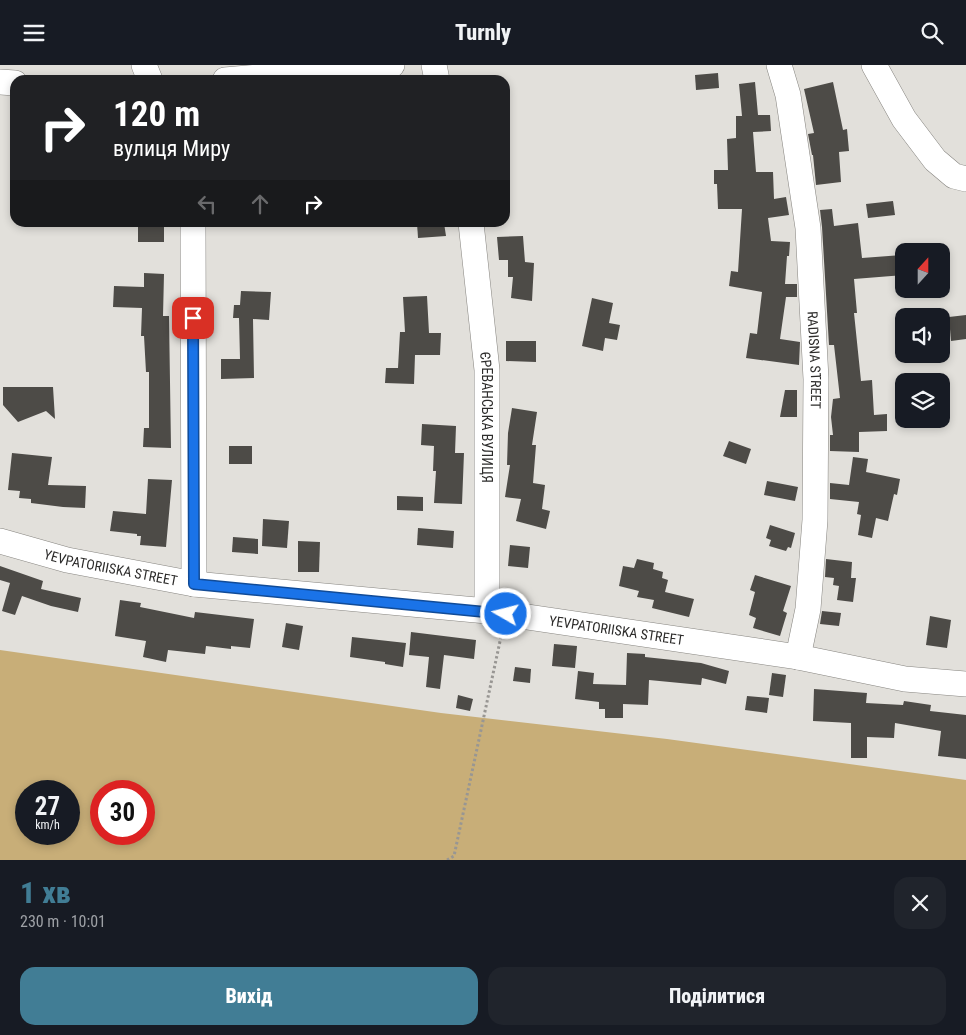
<!DOCTYPE html>
<html lang="uk">
<head>
<meta charset="utf-8">
<style>
  :root { --surface:#171b24; --page:#20242c; --text:#f1f3f6; --muted:#9ea1a6; --accent:#417d95 }
  body { margin:0; font-family:"Roboto Condensed",sans-serif; background:var(--page); color:var(--text); height:100vh; display:flex; flex-direction:column; font-size:19px; white-space:nowrap }
  * { box-sizing:border-box; margin:0 }
  p { font-size:16px; color:var(--muted) }
  .icon { flex:none; width:28px; height:28px; fill:none; stroke:currentColor; stroke-width:2; stroke-linecap:round; stroke-linejoin:round }
  .map { position:relative; height:795px; overflow:hidden }
  .details { display:flex; flex-direction:column; background:var(--surface); flex:1 }
  .details>* { flex:none }
  .top-card { position:absolute; left:10px; top:10px; width:500px; height:152px; border-radius:15px; box-shadow:0 2px 8px #0003; background:#202124; color:#fff; overflow:hidden }
  .needle { width:32px; rotate:21deg }
  .buttons { position:absolute; left:895px; top:178px; display:grid; gap:10px }
  .buttons a { display:grid; place-items:center; width:55px; height:55px; border-radius:10px; background:var(--surface); box-shadow:0 2px 8px #0003; font-size:25px }
  .speed { position:absolute; left:15px; top:715px; display:flex; gap:10px; font-size:25px; font-weight:700; text-align:center }
  .speed>* { display:grid; place-content:center; width:65px; height:65px; border-radius:50%; background:var(--surface); box-shadow:0 2px 8px #0003; line-height:1 }
  .speed small { font-size:12px; font-weight:400 }
  .speed .limit { border:8px solid #d22; background:#fff; color:#111 }
  .pin { position:absolute; display:grid; place-items:center; width:42px; height:42px; color:#fff; margin:-21px; border-radius:10px; box-shadow:0 2px 8px #0006 }
  .me { position:absolute; width:55px; margin:-28px; rotate:278deg; stroke-linejoin:round; filter:drop-shadow(0 0 4px #0008) }
  .turn { display:flex; align-items:center; gap:18px; height:105px; padding:0 20px; font-size:22px }
  .turn .icon { width:65px; height:65px; stroke-width:2.5 }
  .turn b { display:block; font-size:35px; line-height:42px }
  .lanes { display:flex; align-items:center; height:48px; padding:0 20px; background:#0003; justify-content:center; gap:25px; direction:ltr }
  .lanes .off { opacity:.35 }
  .round { display:grid; place-items:center; flex:none; width:52px; height:52px; border-radius:15px; background:var(--page) }
  .overview { display:flex; align-items:center; justify-content:space-between; height:85px; padding:0 20px }
  h1 { font-size:30px; font-weight:800; line-height:38px; color:var(--accent) }
  .action { display:flex; gap:10px; margin-top:auto; padding:10px 20px }
  .action a { flex:1; height:58px; border-radius:15px; background:var(--accent); color:#fff; font-size:20px; font-weight:800; line-height:58px; text-align:center }
  .action a+a { background:var(--page); color:var(--text) }
  header { display:flex; justify-content:space-between; align-items:center; height:65px; padding:0 20px; background:var(--surface); font-size:22px; font-weight:800 }
  .map>svg:first-child { display:block }
</style>
</head>
<body>
<header><svg class="icon" aria-label="menu" viewBox="0 0 24 24"><path d="M4 6h16M4 12h16M4 18h16"/></svg>Turnly<svg class="icon" aria-label="search" viewBox="0 0 24 24"><circle cx="10" cy="10" r="6"/><path d="M15 15l6 6"/></svg></header>
<div class="map">
<svg width="966" height="795" viewBox="0 0 966 795">
  <rect width="100%" height="100%" fill="#e2e0db"/>
  <!-- green -->
  <path fill="#c8ae78" fill-rule="evenodd" d="M0,585L441,648L667,674L966,715V795H0ZM26,726H69V769H26ZM101,726H144V769H101Z"/>
  <!-- building -->
  <g fill="#4d4b47">
    <path d="M718,8L719,23L696,25L695,10Z"/>
    <path d="M755,17L758,50H770L771,66L753,67L756,107H773L774,134L786,132L789,150L768,153L771,176L790,177L789,191H787L785,219H797V232H786L780,274L800,277L799,300L746,293L750,268L757,269L762,227L729,221L731,206L738,207L742,144H718L717,119H714V105H728L727,74L736,73V51H742L739,19Z"/>
    <path d="M833,17L843,65L847,64L849,86L839,87L841,117L816,120L813,90H812L808,69L814,68L804,24Z"/>
    <path d="M893,136L895,150L868,153L866,139Z"/>
    <path d="M832,144L834,161L858,158L862,193L902,190L904,210L854,214L857,248H854L861,316L872,315L874,350L887,349V366L859,367V387L830,386V370H833L831,352L833,334L840,333L834,280H829L822,162L820,145Z"/>
    <rect x="138" y="158" width="26" height="19"/>
    <path d="M417,158H444L446,171L418,173Z"/>
    <path d="M523,171L525,197L534,198L532,236L511,233L513,212H508V195H499L497,172Z"/>
    <path d="M144,208L164,209L163,251H169L171,383L143,382L144,363H149V307H146L144,271H141L142,243L113,242L114,221L144,222Z"/>
    <path d="M241,226L271,227L269,255L253,254L254,313L221,314V294H240L239,253H233L234,240H240Z"/>
    <path d="M427,231L429,268H441L440,290H415L414,319L385,318L386,303H398L400,267H405L403,232Z"/>
    <path d="M592,233L613,238L609,258L620,260L617,275L605,273L603,286L582,281Z"/>
    <path d="M966,250V274L951,276L949,252Z"/>
    <path d="M506,276H536V297L506,296Z"/>
    <path d="M3,322H53L55,354L46,346L18,357L3,340Z"/>
    <path d="M785,325H797V352H780Z"/>
    <path d="M512,343L537,347L532,380H536L533,418L545,420L542,444L550,446L546,464L516,456L521,434L505,432L510,400H507L508,368Z"/>
    <path d="M422,359L456,361L455,388H464L462,439L434,438L436,406H433L434,381L421,380Z"/>
    <path d="M729,376L751,384L746,399L723,391Z"/>
    <rect x="229" y="381" width="23" height="18"/>
    <path d="M12,388L52,392L48,420L86,421L85,443L63,442L31,438V434L19,433L20,426L8,425Z"/>
    <path d="M853,392L868,394L866,407L900,414L897,430L894,429L888,456L876,453L872,473L858,470L861,450L857,449L859,437L830,434V418L849,420Z"/>
    <path d="M148,414L172,415L166,482L140,480L141,471H137V469L110,466L113,446L146,449Z"/>
    <path d="M767,416L798,422L795,436L764,430Z"/>
    <path d="M397,431L423,432V446L397,445Z"/>
    <path d="M263,454L289,456L287,483L262,481Z"/>
    <path d="M770,460L795,468L791,483L788,482L786,486L769,481L771,475L766,473Z"/>
    <path d="M418,463L454,466L453,483L417,480Z"/>
    <path d="M233,472L258,474V489L232,487Z"/>
    <path d="M298,476L320,477L319,507H298Z"/>
    <path d="M510,480L530,482L528,503L508,501Z"/>
    <path d="M637,494L654,498L653,504L663,507L662,513L668,515L665,527L694,534L689,552L652,543L654,535L637,532L639,526L619,521L623,501L634,503Z"/>
    <path d="M826,494L852,497L851,513H856L853,537L837,535L839,521L833,520L834,513L825,512Z"/>
    <path d="M0,501L43,516L41,524L81,533L78,547L51,541L22,531L15,550L2,546L10,518L0,515Z"/>
    <path d="M755,510L791,521L783,546L787,548L780,571L753,563L756,553L749,550L755,527L750,525Z"/>
    <path d="M120,535L141,538L140,542L194,553L195,547L254,554L250,583L231,581V584L206,581L205,589L168,585L166,597L143,592L146,576L115,571Z"/>
    <path d="M822,546L841,548L839,561L820,559Z"/>
    <path d="M930,551L951,555L947,583L926,580Z"/>
    <path d="M286,558L303,561L299,585L282,582Z"/>
    <path d="M411,567L476,575L474,594L444,590L440,624L426,622L429,592L409,590Z"/>
    <path d="M352,572L406,578L403,602L385,599V597L350,592Z"/>
    <path d="M554,579L577,581L575,603L552,601Z"/>
    <path d="M627,588L645,589V592L701,598L729,606L726,619L702,613L701,620L649,615L648,640L623,639V653H605V644H599V637L575,634L578,606L594,608L593,619L626,620Z"/>
    <path d="M515,602L531,604L530,618L513,616Z"/>
    <path d="M772,608L786,610L783,632L769,630Z"/>
    <path d="M814,624L867,628L866,638L903,640L904,636L931,640L930,646L966,650V694L938,691L941,666L895,658L894,673L867,672V693H851V658L813,656Z"/>
    <path d="M458,630L473,634L470,646L456,643Z"/>
    <path d="M747,631L769,633L767,648L745,645Z"/>
  </g>
  <g fill="none" stroke-linecap="round" stroke-linejoin="round">
    <defs>
      <g id="minor">
        <path d="M144,0L150,15"/>
        <path d="M434,0L437,15"/>
        <path id="s1" d="M779,0L788,30L808,163L816,314L815,455L808,544L798,592"/>
        <path d="M874,0L904,54L935,95L954,111L966,114"/>
        <path d="M225,15L392,0"/>
        <path d="M0,17L15,18"/>
        <path d="M193,158L194,519"/>
        <path id="s2" d="M471,158L487,305V546"/>
        <path id="s3" d="M0,476L67,495L194,519L487,546L798,592L905,614L966,619"/>
      </g>
    </defs>
    <!-- minor casing -->
    <use href="#minor" stroke="#878580" stroke-width="26"/>
    <!-- path -->
    <path stroke="#989693" stroke-width="3" stroke-dasharray="2.5 2.5" stroke-linecap="butt" d="M447,795L454,791L502,567"/>
    <!-- minor -->
    <use href="#minor" stroke="#fff" stroke-width="25"/>
  </g>
  <g fill="none" stroke-linecap="round" stroke-linejoin="round">
    <defs>
      <path id="route" d="M193,253L194,519L506,549"/>
    </defs>
    <!-- route casing -->
    <use href="#route" stroke="#114b97" stroke-width="12"/>
    <!-- route -->
    <use href="#route" stroke="#1a73e8" stroke-width="9"/>
  </g>
  <g text-anchor="middle" dominant-baseline="central" stroke-width="5" stroke-linejoin="round" paint-order="stroke">
    <!-- street labels -->
    <g font-size="14" fill="#2d2c2b" stroke="#fff">
      <text stroke="none"><textPath href="#s1" startOffset="298">RADISNA STREET</textPath></text>
      <text stroke="none"><textPath href="#s2" startOffset="195">ЄРЕВАНСЬКА ВУЛИЦЯ</textPath></text>
      <text stroke="none"><textPath href="#s3" startOffset="114">YEVPATORIISKA STREET</textPath></text>
      <text stroke="none"><textPath href="#s3" startOffset="624">YEVPATORIISKA STREET</textPath></text>
    </g>
  </g>
</svg>
<div class="buttons">
<a><svg class="needle" viewBox="-14 -14 28 28"><path d="M0-13l5 13h-10z" fill="#e53935"/><path d="M0 13l5-13h-10z" fill="#9ea1a6"/></svg></a>
<a><svg class="icon" aria-label="sound" viewBox="0 0 24 24"><path d="M4 9h4l5-4v14l-5-4H4zM17 9q2 3 0 6"/></svg></a>
<a><svg class="icon" aria-label="layers" viewBox="0 0 24 24"><path d="M12 4l9 5-9 5-9-5zM3 14l9 5 9-5"/></svg></a>
</div>
<div class="speed"><div>27<small>km/h</small></div><div class="limit">30</div></div>
<div class="pin" style="left:193px;top:253px;background:#d93025"><svg class="icon" aria-label="arrive" viewBox="0 0 24 24"><path d="M6 21V4h12l-3 4 3 4H6"/></svg></div>
<svg class="me" style="left:506px;top:549px" viewBox="-20 -20 40 40"><circle r="17" fill="#1a73e8" stroke="#fff" stroke-width="3"/><path d="M0-11L8 9 0 5-8 9z" fill="#fff"/></svg>
<div class="top-card">
<div class="turn"><svg class="icon" aria-label="right" viewBox="0 0 24 24"><path d="M7 20v-9h11M14 6l5 5-5 5"/></svg><div><b>120 m</b>вулиця Миру</div></div>
<div class="lanes"><svg class="icon off" aria-label="left" viewBox="0 0 24 24"><path d="M17 20v-9H6M10 6l-5 5 5 5"/></svg><svg class="icon off" aria-label="ahead" viewBox="0 0 24 24"><path d="M12 20V5M6 11l6-6 6 6"/></svg><svg class="icon" aria-label="right" viewBox="0 0 24 24"><path d="M7 20v-9h11M14 6l5 5-5 5"/></svg></div>
</div>
</div>
<section class="details">
<div class="overview"><div><h1>1 хв</h1><p>230 m · 10:01</p></div><a class="round"><svg class="icon" aria-label="close" viewBox="0 0 24 24"><path d="M6 6l12 12M18 6L6 18"/></svg></a></div>
<div class="action"><a>Вихід</a><a>Поділитися</a></div>
</section>
</body>
</html>
